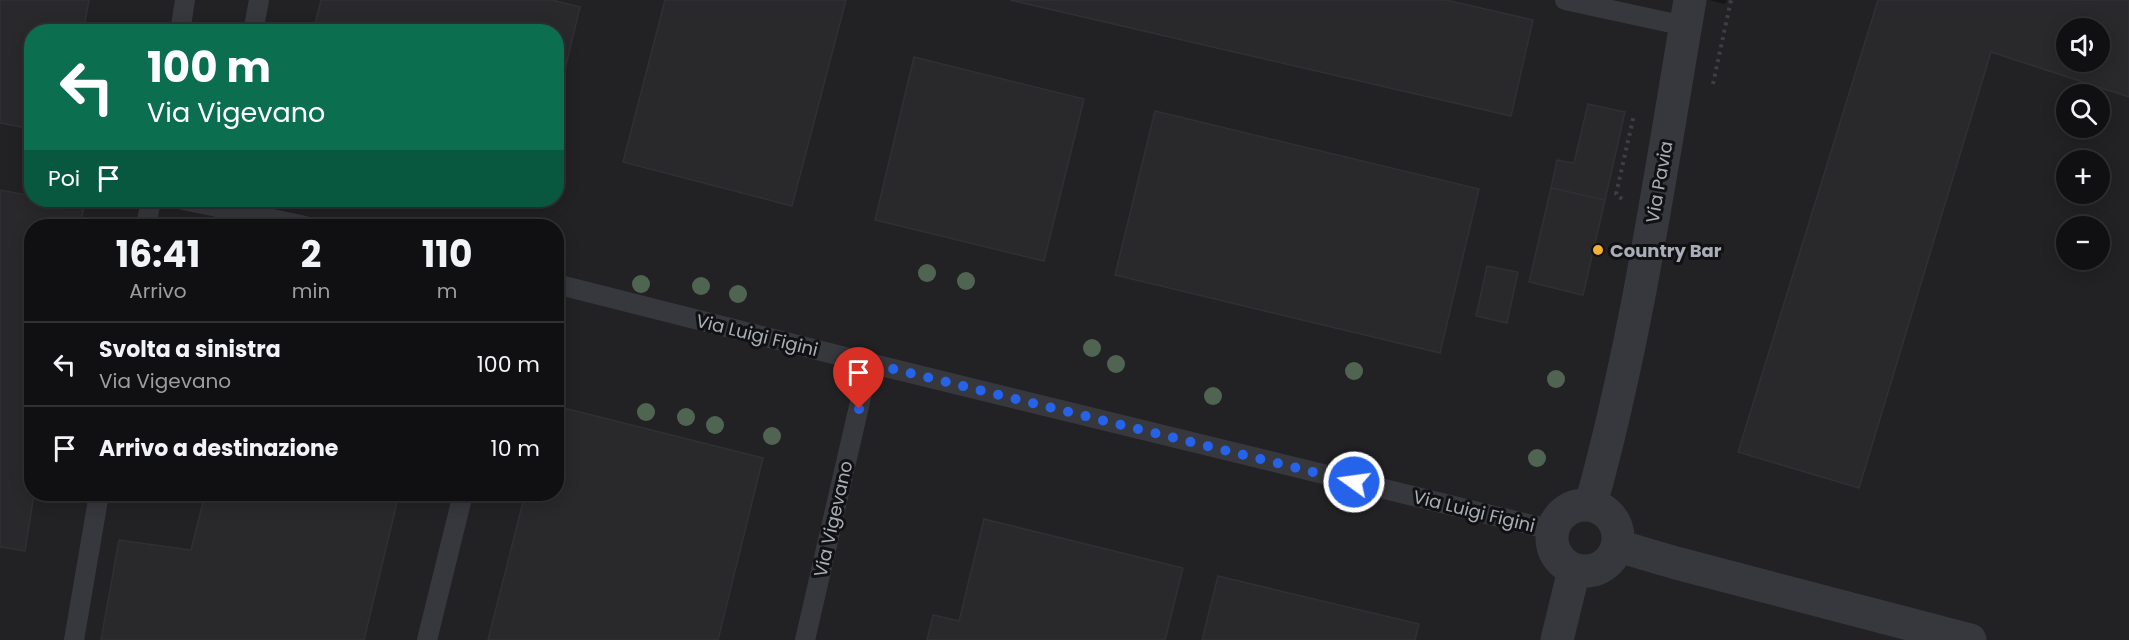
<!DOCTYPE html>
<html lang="it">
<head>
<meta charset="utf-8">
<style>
  :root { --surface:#101012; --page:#19191b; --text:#f1f3f6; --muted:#9c9d9f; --line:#303032 }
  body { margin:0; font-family:Poppins,sans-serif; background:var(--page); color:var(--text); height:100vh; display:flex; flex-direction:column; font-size:22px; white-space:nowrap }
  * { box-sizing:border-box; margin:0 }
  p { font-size:20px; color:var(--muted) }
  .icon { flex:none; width:33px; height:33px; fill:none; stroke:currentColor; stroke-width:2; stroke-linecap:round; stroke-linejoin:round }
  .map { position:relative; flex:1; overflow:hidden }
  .details { position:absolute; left:24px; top:219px; width:540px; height:282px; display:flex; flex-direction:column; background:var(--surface); border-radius:24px; box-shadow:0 3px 15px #0003,0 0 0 2px var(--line) }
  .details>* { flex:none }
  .hud { position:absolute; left:24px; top:24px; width:540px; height:183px; border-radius:24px; box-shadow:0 3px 15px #0003,0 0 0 2px var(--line); background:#0b6e4f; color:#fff; overflow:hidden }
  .fabs { position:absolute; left:2056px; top:18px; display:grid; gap:12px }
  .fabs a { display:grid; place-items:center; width:54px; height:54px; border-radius:50%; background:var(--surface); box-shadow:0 3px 15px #0003,0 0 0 2px var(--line); font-size:30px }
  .pin { position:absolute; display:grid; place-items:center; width:51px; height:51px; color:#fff; margin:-62px -26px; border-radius:50% 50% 50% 0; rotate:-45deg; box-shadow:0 0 6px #0007 }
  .pin .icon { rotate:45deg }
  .me { position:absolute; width:66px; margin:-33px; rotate:284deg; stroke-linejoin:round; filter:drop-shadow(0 0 4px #0008) }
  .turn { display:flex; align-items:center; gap:21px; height:126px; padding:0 24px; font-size:27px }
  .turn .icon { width:78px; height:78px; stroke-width:2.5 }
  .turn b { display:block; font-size:42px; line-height:51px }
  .then { display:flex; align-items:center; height:57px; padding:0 24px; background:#0003; gap:12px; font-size:22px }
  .eta { display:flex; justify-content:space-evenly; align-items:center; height:102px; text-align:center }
  .eta b { font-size:36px; font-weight:700; line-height:42px }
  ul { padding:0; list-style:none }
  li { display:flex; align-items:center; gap:18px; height:84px; padding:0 24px; border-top:2px solid var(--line) }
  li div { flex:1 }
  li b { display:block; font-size:22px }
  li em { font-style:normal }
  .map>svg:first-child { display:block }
</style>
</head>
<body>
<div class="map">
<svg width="2129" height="640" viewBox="0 0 2129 640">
  <rect width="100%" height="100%" fill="#161618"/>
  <!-- built -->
  <path fill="#222225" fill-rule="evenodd" d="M0,0H1709L1725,4L1727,0H2129V640H0ZM2067,28H2100V62H2067ZM32,32H556V200H32ZM2067,94H2100V128H2067ZM2067,160H2100V194H2067ZM32,226H556V494H32ZM2067,226H2100V260H2067Z"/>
  <!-- building -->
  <g fill="#29292c" stroke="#303034" stroke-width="1.5" fill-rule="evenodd">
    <path d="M0,0H89L83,32H32V129L0,123Z"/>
    <path d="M321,0H552L580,7L556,107V32H313Z"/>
    <path d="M665,0H846L792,206L623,162Z"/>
    <path d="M1010,0H1446L1533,20L1511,116Z"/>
    <path d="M1878,0H2129V97L1991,52L1859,488L1738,452ZM2067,28H2100V62H2067Z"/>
    <path d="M914,57L1084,99L1044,261L875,220Z"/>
    <path d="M1588,104L1625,112L1605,200L1551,188L1557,160L1574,163Z"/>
    <path d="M1155,111L1479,189L1440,353L1115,275Z"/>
    <path d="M1551,188L1605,200L1583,295L1529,282Z"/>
    <path d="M0,190L32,196V200H50L84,206L80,226H32V494H34L25,551L0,547Z"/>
    <path d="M1487,266L1518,272L1507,323L1476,316Z"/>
    <path d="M556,406L763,458L718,640H488L525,494H556Z"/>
    <path d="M205,494H399L364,640H101L119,540L191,550Z"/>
    <path d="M984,519L1183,568L1165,640H927L933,615L959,621Z"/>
    <path d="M1218,576L1419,624L1415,640H1202Z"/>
  </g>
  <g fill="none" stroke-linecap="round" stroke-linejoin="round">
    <!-- path -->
    <g stroke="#3d3f44" stroke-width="4" stroke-dasharray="3 4.5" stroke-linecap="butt">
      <path d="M1713,84L1731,0"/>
      <path d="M1622,199L1616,194L1634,115"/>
    </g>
    <!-- service -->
    <g stroke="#37383d" stroke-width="20">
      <path d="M1565,0L1685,26"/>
      <path d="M180,32L185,0"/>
      <path d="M253,32L259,0"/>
      <path d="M183,200L217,207"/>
      <path d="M218,200L217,207L305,226"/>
      <path d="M146,226L151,200"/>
      <path d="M556,284L869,363L1552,530"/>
      <path d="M74,640L99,494"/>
      <path d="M427,640L463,494"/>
      <path d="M805,640L869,363"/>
    </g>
    <!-- minor -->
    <g stroke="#37383d" stroke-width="33">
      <path d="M1591,504C1637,339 1661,169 1690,0"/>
      <circle cx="1585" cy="538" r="33"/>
      <path d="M1618,546L1676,563L1970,640"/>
      <path d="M1557,640L1574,570"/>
    </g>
  </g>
  <!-- trees -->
  <g fill="#506452">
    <circle cx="927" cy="273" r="9"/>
    <circle cx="966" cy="281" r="9"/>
    <circle cx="641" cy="284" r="9"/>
    <circle cx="701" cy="286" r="9"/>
    <circle cx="738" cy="294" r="9"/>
    <circle cx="1092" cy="348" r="9"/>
    <circle cx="1116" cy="364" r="9"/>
    <circle cx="1354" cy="371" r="9"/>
    <circle cx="1556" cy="379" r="9"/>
    <circle cx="1213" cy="396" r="9"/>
    <circle cx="646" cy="412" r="9"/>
    <circle cx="686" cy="417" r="9"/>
    <circle cx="715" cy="425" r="9"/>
    <circle cx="772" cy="436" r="9"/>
    <circle cx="1537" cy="458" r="9"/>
  </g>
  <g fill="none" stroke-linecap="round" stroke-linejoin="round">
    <!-- route -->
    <path stroke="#2563eb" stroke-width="10" stroke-dasharray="0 18" d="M859,409L869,363L1354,482"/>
  </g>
  <!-- markers -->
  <circle fill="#f2b134" stroke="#111113" stroke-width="2" cx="1598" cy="250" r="6"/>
  <g text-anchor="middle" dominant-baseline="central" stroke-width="6" stroke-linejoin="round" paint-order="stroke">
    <!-- street labels -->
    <g font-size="18" fill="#a8adb8" stroke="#111113">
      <text transform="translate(1659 182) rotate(-80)">Via Pavia</text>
      <text transform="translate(757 335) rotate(14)">Via Luigi Figini</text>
      <text transform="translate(1474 511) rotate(14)">Via Luigi Figini</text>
      <text transform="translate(833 519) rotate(-77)">Via Vigevano</text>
    </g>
    <!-- poi labels -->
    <g font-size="18" font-weight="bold" fill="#a8adb8" stroke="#111113" text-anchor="start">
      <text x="1610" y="250">Country Bar</text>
    </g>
  </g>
</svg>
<div class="fabs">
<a><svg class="icon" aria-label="sound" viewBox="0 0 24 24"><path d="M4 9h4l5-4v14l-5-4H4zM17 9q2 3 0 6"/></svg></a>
<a><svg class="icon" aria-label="search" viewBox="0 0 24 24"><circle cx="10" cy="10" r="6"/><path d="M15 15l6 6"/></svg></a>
<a>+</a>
<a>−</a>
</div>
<div class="pin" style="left:859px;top:409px;background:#d93025"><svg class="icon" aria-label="arrive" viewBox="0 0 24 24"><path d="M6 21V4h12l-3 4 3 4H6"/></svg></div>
<svg class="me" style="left:1354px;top:482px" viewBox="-20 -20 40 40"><circle r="17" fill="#2563eb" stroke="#fff" stroke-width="3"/><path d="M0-11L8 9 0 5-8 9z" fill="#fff"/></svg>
<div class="hud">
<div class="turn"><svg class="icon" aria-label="left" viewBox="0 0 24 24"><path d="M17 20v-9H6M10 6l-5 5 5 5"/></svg><div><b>100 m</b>Via Vigevano</div></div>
<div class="then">Poi<svg class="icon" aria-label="arrive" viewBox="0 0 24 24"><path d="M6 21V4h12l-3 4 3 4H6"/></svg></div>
</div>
<section class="details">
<div class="eta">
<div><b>16:41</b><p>Arrivo</p></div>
<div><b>2</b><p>min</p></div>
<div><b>110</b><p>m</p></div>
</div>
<ul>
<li><svg class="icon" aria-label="left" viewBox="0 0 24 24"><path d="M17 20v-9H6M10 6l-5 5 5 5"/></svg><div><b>Svolta a sinistra</b><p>Via Vigevano</p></div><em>100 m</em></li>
<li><svg class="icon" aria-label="arrive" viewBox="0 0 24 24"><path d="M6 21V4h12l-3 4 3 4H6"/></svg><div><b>Arrivo a destinazione</b></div><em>10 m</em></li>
</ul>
</section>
</div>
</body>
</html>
